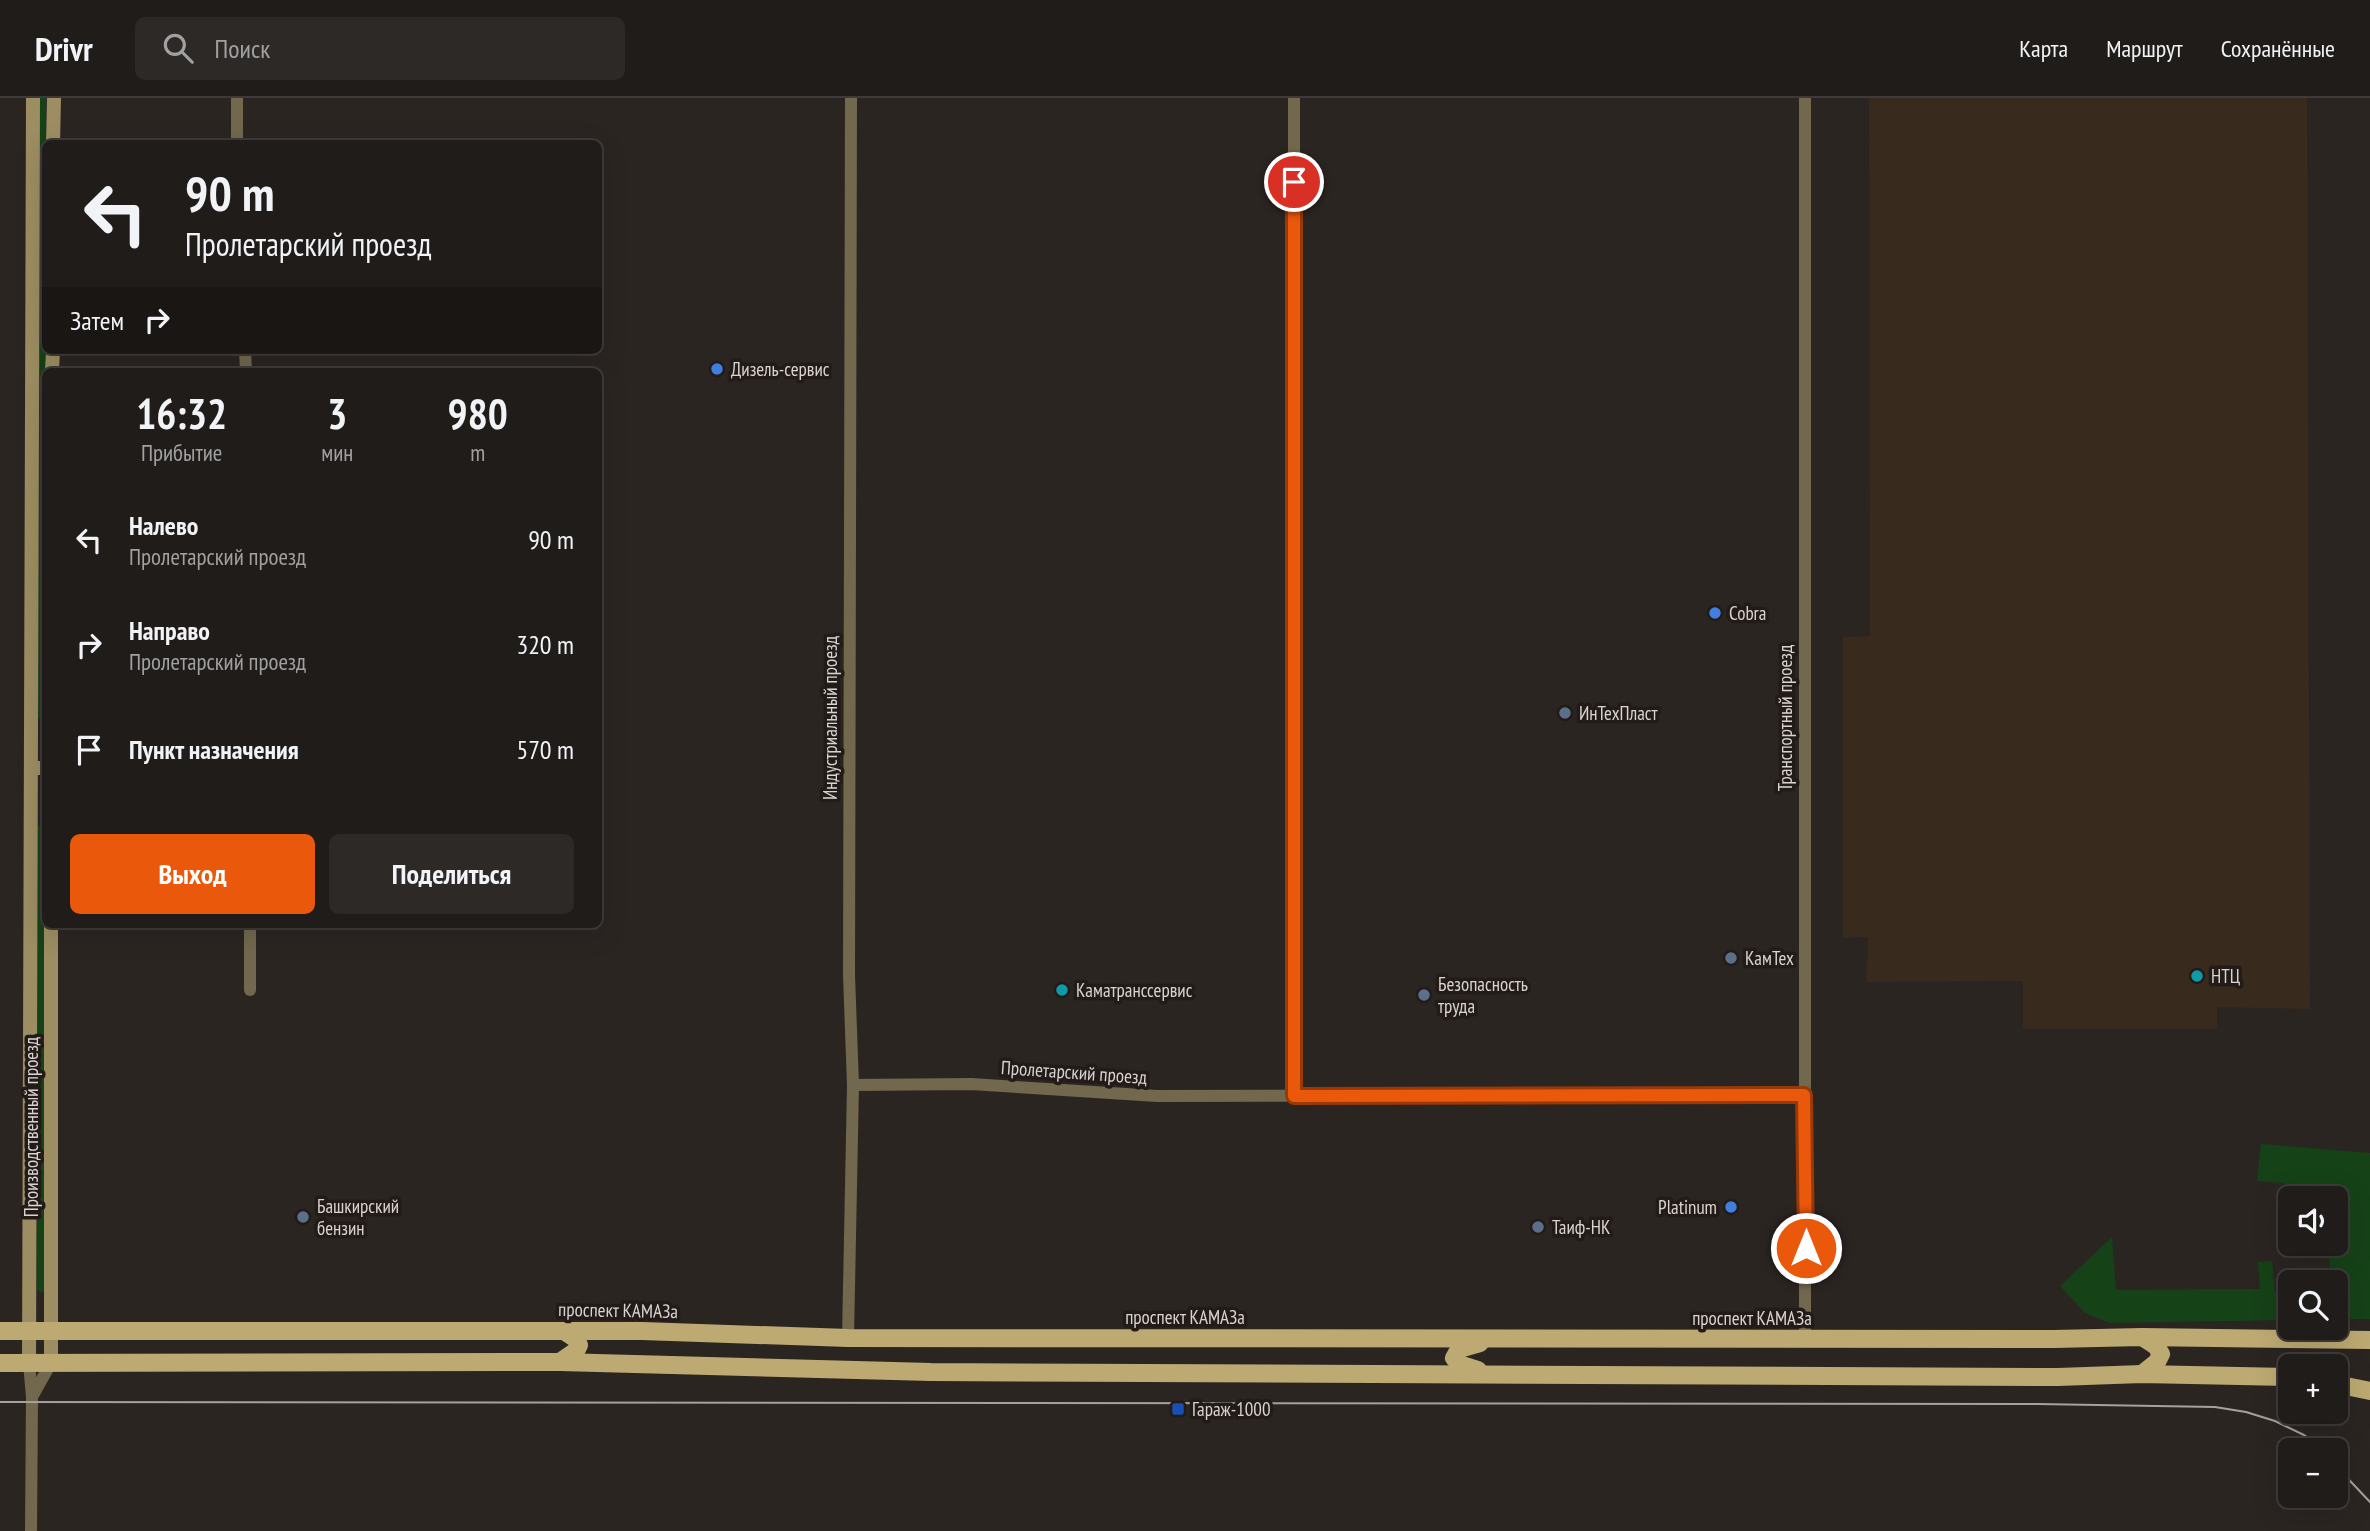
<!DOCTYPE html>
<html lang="ru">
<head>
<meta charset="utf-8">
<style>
  :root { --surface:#201c1a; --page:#2d2927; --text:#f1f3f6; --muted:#a2a1a2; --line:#3d3a39; --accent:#ea580c }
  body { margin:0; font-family:"PT Sans Narrow",sans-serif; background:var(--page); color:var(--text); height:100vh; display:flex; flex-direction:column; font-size:26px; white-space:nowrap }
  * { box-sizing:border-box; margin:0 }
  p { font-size:23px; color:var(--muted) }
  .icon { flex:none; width:38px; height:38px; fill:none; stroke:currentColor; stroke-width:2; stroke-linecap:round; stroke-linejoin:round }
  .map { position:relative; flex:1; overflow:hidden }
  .panel { position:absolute; left:42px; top:270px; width:560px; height:560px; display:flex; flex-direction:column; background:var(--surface); border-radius:10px; box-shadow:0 7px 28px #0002,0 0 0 2px var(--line) }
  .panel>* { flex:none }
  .hud { position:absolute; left:42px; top:42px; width:560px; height:214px; border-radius:10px; box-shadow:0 7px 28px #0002,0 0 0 2px var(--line); background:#201c1a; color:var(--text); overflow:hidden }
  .controls { position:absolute; left:2278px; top:1088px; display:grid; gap:14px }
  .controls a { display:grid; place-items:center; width:70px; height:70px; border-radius:10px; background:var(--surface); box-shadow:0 7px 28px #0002,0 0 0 2px var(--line); font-size:35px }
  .pin { position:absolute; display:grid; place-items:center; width:60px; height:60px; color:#fff; margin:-30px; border:4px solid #fff; border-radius:50%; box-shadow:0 2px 7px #0007 }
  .me { position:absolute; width:77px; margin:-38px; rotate:0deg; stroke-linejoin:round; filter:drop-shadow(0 0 5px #0008) }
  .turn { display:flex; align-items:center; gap:24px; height:147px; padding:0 28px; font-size:32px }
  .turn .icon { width:91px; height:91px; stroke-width:2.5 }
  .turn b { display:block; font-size:49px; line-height:60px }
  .then { display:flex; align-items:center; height:66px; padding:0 28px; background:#0003; gap:14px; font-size:26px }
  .eta { display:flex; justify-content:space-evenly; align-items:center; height:119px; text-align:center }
  .eta b { font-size:42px; font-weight:800; line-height:49px }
  .primary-button { display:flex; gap:14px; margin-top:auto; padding:14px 28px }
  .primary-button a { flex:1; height:80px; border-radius:10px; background:var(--accent); color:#fff; font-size:28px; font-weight:800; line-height:80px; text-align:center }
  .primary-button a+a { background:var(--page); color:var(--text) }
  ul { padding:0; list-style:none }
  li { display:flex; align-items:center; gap:21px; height:105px; padding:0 28px }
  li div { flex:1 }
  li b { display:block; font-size:26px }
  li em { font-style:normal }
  header { display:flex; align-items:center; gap:42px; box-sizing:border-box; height:98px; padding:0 35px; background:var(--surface); border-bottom:2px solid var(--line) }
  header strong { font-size:33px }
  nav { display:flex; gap:38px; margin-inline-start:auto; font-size:24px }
  .search { width:490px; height:63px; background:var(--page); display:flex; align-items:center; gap:18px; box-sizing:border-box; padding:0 24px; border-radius:10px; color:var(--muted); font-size:26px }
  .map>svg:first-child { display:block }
</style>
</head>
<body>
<header>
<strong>Drivr</strong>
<div class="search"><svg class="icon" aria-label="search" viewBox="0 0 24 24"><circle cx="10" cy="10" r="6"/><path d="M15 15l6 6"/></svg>Поиск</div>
<nav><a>Карта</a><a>Маршрут</a><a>Сохранённые</a></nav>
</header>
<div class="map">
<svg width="2370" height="1433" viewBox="0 0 2370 1433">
  <rect width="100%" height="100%" fill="#2b2522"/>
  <!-- industrial -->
  <path fill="#382b1d" d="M1869,0H2307L2310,911L2217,909V931H2023V883L1866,884L1868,839L1843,840V539L1870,538Z"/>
  <!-- green -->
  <g fill="#164218">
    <path d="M37,0H46L44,620H35Z"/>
    <path d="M36,728H44L45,1192L41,1195L37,1192Z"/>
    <path d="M2261,1046L2370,1055V1221H2336V1185H2330L2329,1154L2324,1146H2336V1101H2294L2283,1085L2257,1083Z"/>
    <path d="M2112,1139L2116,1192L2260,1191L2258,1164L2272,1163L2275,1194H2291V1222L2110,1225L2085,1215L2060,1188Z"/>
  </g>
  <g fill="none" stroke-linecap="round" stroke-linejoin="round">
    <!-- street -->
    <g stroke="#71684e" stroke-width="12">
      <path d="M237,0V46"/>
      <path d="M245,252L246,273"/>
      <path d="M250,892V826"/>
      <path d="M853,987L971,986L1157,998L1804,997"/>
      <path d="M1294,998V0"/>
      <path d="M848,1240L853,987L849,877L851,0"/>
      <path d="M1805,1240V0"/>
      <path d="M29,1265L32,1299L31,1433"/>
      <path d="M32,1299L51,1265"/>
    </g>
    <!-- secondary -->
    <g stroke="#9c8d62" stroke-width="14">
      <path d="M53,46L54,0"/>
      <path d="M52,273L53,252"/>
      <path d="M31,670H46"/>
      <path d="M29,1265L33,0"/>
      <path d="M51,1265V826"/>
    </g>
    <!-- primary -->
    <g stroke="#bdaa72" stroke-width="18">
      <path d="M0,1233H642L848,1240L2054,1241L2142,1239L2370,1242"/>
      <path d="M2142,1239L2156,1248L2161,1256L2157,1264L2142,1276"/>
      <path d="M560,1264L576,1253L579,1247L576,1241L564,1233"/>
      <path d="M0,1265L560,1264L931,1274L2058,1279L2142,1276L2291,1279"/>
      <path d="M1478,1272L1459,1266L1454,1260L1459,1251L1480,1245"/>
      <path d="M2336,1286L2370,1293"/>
    </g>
    <!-- tram -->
    <g stroke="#a6a09e" stroke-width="2">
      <path d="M0,1304L2038,1306L2215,1309L2246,1314L2275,1323L2304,1337L2328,1353"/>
      <path d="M2336,1368L2370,1404"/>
    </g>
  </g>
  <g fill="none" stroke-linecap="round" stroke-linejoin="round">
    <defs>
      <path id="route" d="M1294,84V998L1804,997L1806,1150"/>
    </defs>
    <!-- route casing -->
    <use href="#route" stroke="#983908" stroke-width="18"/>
    <!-- route -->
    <use href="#route" stroke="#ea580c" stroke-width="12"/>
  </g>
  <!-- markers -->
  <g fill="#3f7fe0" stroke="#221b18" stroke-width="2.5">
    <circle cx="717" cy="271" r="7"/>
    <circle cx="1715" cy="515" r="7"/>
    <circle cx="1731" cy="1109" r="7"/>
  </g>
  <g fill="#5c6f8a" stroke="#221b18" stroke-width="2.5">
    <circle cx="1565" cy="615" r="7"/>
    <circle cx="1731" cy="860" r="7"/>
    <circle cx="1424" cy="897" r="7"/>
    <circle cx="303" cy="1119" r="7"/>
    <circle cx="1538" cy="1129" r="7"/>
  </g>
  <g fill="#0f9aa8" stroke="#221b18" stroke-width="2.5">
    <circle cx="2197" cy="878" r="7"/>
    <circle cx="1062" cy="892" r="7"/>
  </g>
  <rect fill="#1a4fb4" stroke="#221b18" stroke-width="2.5" x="1171" y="1304" width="14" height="14" rx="3.5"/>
  <g text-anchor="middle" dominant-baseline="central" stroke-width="7" stroke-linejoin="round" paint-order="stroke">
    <!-- poi labels -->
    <g font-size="19" fill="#d9d4d2" stroke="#221b18" text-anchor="start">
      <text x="731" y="271">Дизель-сервис</text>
      <text x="1729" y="515">Cobra</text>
      <text x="1579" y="615">ИнТехПласт</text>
      <text x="1745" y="860">КамТех</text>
      <text x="2211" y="878">НТЦ</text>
      <text x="1438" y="886">Безопасность<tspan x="1438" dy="22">труда</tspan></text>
      <text x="1076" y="892">Каматранссервис</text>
      <text x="317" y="1108">Башкирский<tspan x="317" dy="22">бензин</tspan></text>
      <text x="1717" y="1109" text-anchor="end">Platinum</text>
      <text x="1552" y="1129">Таиф-НК</text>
      <text x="1192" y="1311">Гараж-1000</text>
    </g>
    <!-- street labels -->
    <g font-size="19" fill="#d9d4d2" stroke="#221b18">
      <text transform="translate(830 620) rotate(-90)">Индустриальный проезд</text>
      <text transform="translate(1785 620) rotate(-90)">Транспортный проезд</text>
      <text transform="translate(1074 974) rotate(4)">Пролетарский проезд</text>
      <text transform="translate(31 1029) rotate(-90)">Производственный проезд</text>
      <text transform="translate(618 1212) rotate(1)">проспект КАМАЗа</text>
      <text x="1185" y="1219">проспект КАМАЗа</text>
      <text x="1752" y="1220">проспект КАМАЗа</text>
    </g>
  </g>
</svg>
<div class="controls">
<a><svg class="icon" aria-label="sound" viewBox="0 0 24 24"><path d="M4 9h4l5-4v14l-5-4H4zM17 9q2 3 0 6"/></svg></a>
<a><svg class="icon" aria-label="search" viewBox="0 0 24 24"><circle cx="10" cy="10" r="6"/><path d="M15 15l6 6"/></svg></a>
<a>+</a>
<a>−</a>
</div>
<div class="pin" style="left:1294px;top:84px;background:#d93025"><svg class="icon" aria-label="arrive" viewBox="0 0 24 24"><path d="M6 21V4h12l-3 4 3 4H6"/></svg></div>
<svg class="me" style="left:1806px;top:1150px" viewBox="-20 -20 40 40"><circle r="17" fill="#ea580c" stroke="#fff" stroke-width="3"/><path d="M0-11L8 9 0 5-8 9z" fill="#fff"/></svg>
<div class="hud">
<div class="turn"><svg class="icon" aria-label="left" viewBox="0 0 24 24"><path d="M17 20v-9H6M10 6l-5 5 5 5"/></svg><div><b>90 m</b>Пролетарский проезд</div></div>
<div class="then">Затем<svg class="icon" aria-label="right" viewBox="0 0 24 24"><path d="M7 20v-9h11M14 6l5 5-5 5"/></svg></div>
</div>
<section class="panel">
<div class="eta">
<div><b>16:32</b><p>Прибытие</p></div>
<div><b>3</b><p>мин</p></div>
<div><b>980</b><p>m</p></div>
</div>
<ul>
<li><svg class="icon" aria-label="left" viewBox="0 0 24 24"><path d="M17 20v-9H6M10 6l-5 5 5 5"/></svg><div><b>Налево</b><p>Пролетарский проезд</p></div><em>90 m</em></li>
<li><svg class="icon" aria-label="right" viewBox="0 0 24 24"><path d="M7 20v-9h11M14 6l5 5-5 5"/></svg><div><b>Направо</b><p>Пролетарский проезд</p></div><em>320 m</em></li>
<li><svg class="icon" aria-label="arrive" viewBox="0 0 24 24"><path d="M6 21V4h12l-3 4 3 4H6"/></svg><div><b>Пункт назначения</b></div><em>570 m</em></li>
</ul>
<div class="primary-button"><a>Выход</a><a>Поделиться</a></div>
</section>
</div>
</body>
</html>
